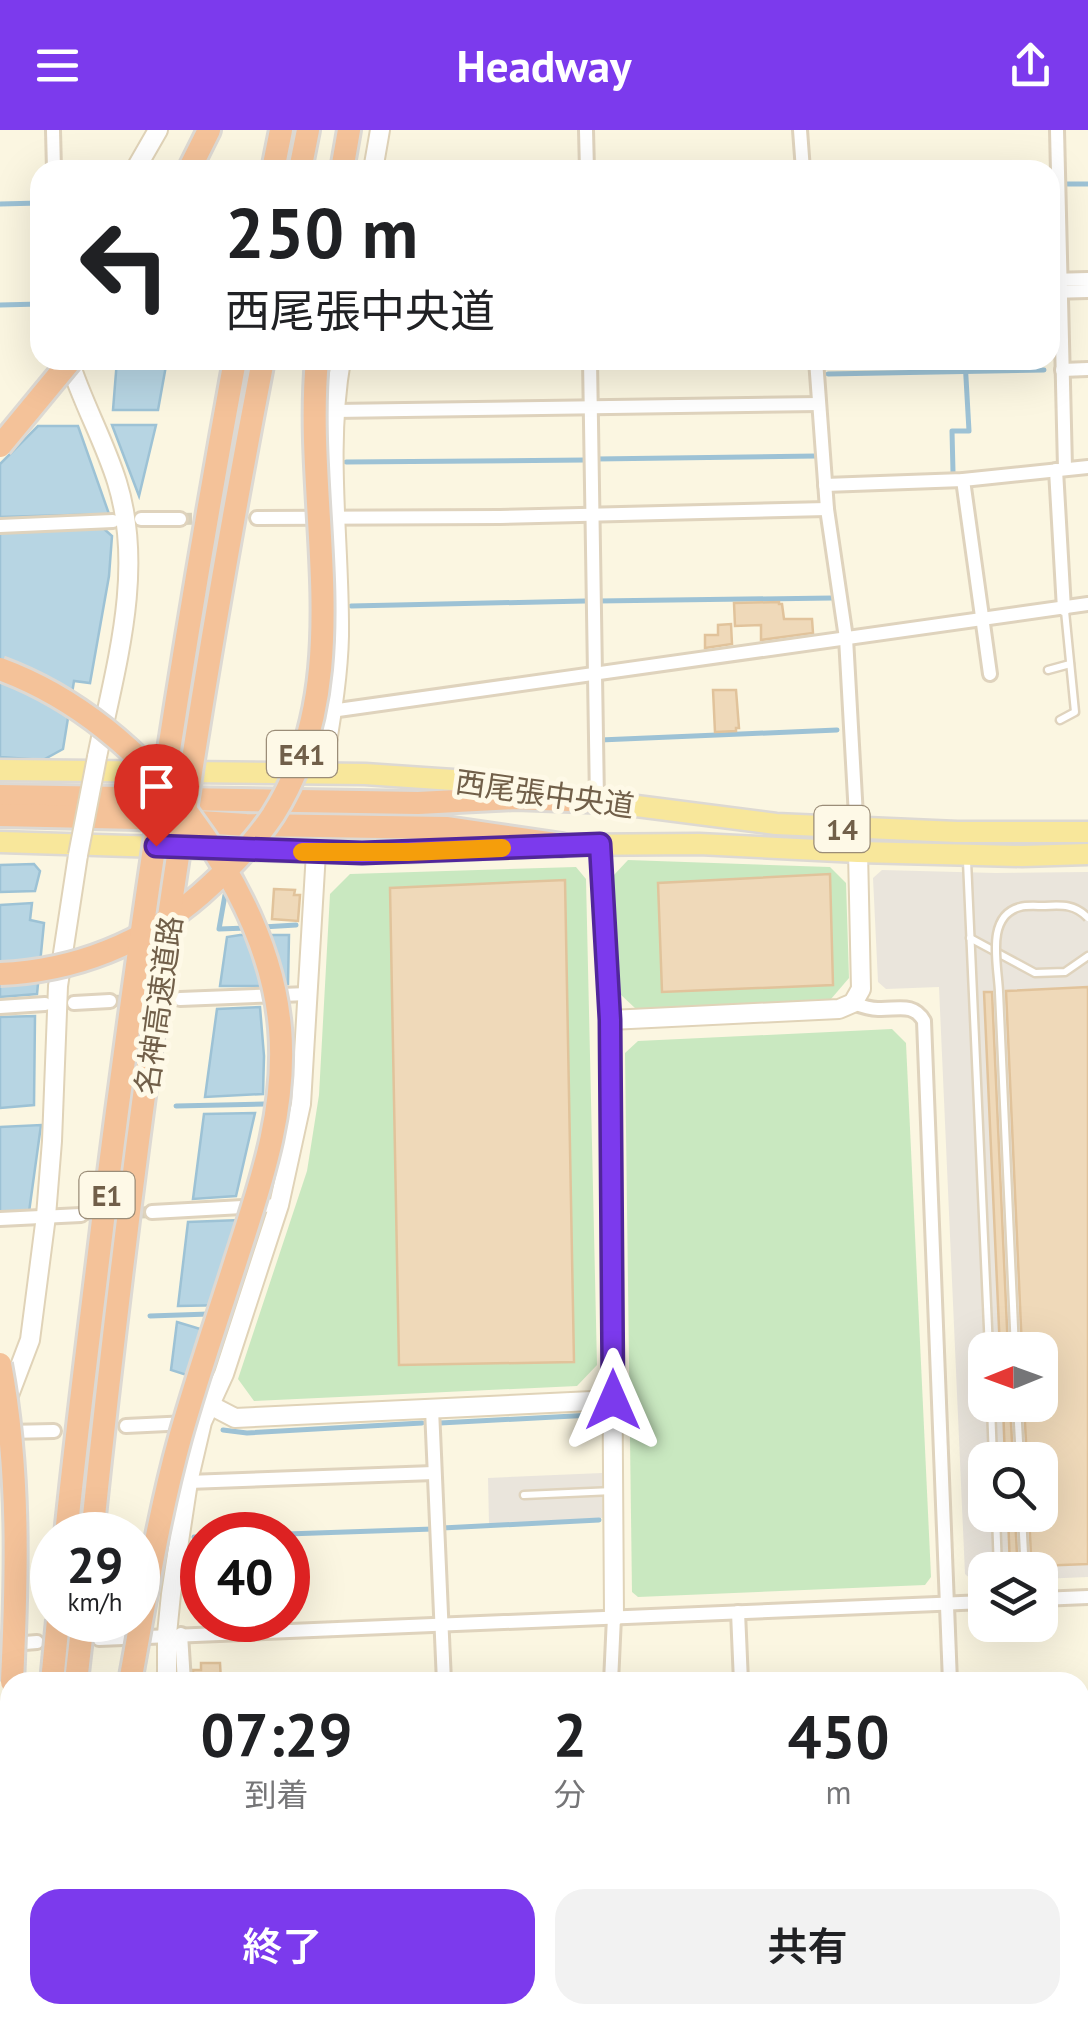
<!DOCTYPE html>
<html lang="ja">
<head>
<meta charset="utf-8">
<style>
  :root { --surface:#fff; --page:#f2f2f2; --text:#202124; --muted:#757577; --accent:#7c3aed }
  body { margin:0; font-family:"PT Sans","Noto Sans JP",sans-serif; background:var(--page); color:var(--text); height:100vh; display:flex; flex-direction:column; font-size:38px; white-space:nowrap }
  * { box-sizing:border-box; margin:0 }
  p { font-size:32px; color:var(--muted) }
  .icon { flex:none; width:55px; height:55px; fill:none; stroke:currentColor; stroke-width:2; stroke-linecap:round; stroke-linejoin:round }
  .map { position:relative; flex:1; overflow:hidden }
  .panel { position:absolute; left:0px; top:1542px; width:1090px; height:352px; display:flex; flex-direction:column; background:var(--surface); border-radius:30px 30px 0 0; box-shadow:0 10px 40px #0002 }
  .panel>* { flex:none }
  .top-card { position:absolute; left:30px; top:30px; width:1030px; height:210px; border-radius:30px; box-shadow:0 10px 40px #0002; background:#fff; color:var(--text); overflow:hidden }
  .needle { width:65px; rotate:269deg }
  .controls { position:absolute; left:968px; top:1202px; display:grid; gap:20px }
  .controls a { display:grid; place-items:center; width:90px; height:90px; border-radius:20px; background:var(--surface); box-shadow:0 10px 40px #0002; font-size:50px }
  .speed { position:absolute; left:30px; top:1382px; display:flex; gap:20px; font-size:50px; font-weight:700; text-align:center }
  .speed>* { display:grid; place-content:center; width:130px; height:130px; border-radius:50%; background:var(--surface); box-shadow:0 10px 40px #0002; line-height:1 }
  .speed small { font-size:25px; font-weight:400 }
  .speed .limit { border:15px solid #d22; background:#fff; color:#111 }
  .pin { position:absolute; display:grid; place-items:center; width:85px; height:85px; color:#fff; margin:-102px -42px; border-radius:50% 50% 50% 0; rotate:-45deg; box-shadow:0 0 10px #0007 }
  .pin .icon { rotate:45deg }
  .me { position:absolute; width:110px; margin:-55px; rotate:0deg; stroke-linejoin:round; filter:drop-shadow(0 0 8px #0008) }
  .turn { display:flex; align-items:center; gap:35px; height:210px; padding:0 30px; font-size:45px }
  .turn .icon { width:130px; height:130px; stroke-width:2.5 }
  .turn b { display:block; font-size:70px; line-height:85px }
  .eta { display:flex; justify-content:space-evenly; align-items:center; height:170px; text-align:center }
  .eta b { font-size:60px; font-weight:600; line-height:70px }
  .cta { display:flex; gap:20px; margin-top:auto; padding:20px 30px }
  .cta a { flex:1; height:115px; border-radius:30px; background:var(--accent); color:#fff; font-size:40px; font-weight:600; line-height:115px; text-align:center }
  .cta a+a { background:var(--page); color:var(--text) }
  header { display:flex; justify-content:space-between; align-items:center; height:130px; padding:0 30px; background:var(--accent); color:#fff; font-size:45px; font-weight:600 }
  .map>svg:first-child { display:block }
</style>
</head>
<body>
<header><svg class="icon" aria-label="menu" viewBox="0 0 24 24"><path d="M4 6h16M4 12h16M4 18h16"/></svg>Headway<svg class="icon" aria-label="share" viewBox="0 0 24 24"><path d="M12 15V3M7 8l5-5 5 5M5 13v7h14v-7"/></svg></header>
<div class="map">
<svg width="1088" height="1894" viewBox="0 0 1088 1894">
  <rect width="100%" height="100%" fill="#fbf6e1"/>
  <!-- industrial -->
  <g fill="#eae5dc" fill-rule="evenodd">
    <path d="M882,740L995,743L1088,742V1447L1040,1449V1440H985V1451L974,1452L965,1444L939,857L886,859L878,852L873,748ZM985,1220H1040V1275H985ZM985,1330H1040V1385H985Z"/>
    <path d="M602,1343L603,1388L489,1394L488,1348Z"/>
  </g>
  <!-- green -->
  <g fill="#c9e8c0">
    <path d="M628,730L830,737L846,753L849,848L831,869L636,879L619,863L613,746Z"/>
    <path d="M576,737L586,749L597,1235L577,1256L254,1271L238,1249L307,1041L319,965L330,764L350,744Z"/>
    <path d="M892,899L906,913L931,1447L925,1455L638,1467L632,1462L625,923L638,911Z"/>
  </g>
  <!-- water -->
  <g fill="#b7d5e3" stroke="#9dc2d5" stroke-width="2.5">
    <path d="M117,230H167L158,280H113Z"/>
    <path d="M112,295H156L139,366Z"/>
    <path d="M38,296H78L109,384L0,387V334Z"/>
    <path d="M103,398L112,406L109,446L90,553L74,551L63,619L43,630L0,627V402Z"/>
    <path d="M34,734L40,741L35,761L0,762V735Z"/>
    <path d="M32,773L30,790L44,793L37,864L0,867V775Z"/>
    <path d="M240,805H289L288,854L259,856H220L227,807Z"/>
    <path d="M260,877L264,926L263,964L205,967L217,879Z"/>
    <path d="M35,886L34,975L0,978V887Z"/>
    <path d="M255,983L236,1066L193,1069L204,984Z"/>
    <path d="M41,995L29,1082L0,1083V997Z"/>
    <path d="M240,1090L231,1175L178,1176L188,1092Z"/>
    <path d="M177,1192L217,1204L202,1250L171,1240Z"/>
  </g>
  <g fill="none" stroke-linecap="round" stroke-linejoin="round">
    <!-- stream -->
    <g stroke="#9dc2d5" stroke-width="5">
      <path d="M1064,54H1088"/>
      <path d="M0,74L40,73"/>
      <path d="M0,175L40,174"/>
      <path d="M828,244L1044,240"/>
      <path d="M596,329L816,326"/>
      <path d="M346,332L585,330"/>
      <path d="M953,342L952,301H969L965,230"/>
      <path d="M598,471L832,468"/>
      <path d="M351,476L585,471"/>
      <path d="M600,610L837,600"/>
      <path d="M225,765L219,799L247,798"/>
      <path d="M263,797L296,795"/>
      <path d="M176,976L265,974"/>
      <path d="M150,1186L209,1184"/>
      <path d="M440,1293L592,1285"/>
      <path d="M223,1300L247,1303L422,1293"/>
      <path d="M442,1398L599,1390"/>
      <path d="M258,1405L433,1399"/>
      <path d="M194,1407H202"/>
      <path d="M138,1409H149"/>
      <path d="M1080,1574H1088"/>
      <path d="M1080,1788H1088"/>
      <path d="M958,1885V1888"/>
    </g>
  </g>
  <!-- building -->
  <g fill="#efd9b9" stroke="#e1c39b" stroke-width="2.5">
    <path d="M779,472V474H782L784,489H812L813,503L761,510V495L735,496L734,473Z"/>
    <path d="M731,494L732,514L705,518V505H718V495Z"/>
    <path d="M713,560H736L739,598H736V601L715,602Z"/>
    <path d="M830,744L833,855L662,862L658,753Z"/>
    <path d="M565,750L574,1232L399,1235L390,758Z"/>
    <path d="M274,759L295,760L294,765H300L298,791L272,789Z"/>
    <path d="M1088,857V1434L1010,1437L1008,1385H1015L1017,1425L1023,1431L1028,1429L1031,1425L1029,1385H1040V1330H1027L1024,1275H1040V1220H1022L1006,861Z"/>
    <path d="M984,862H992L1008,1220H1000Z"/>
    <path d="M1003,1275H1010L1013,1330H1005Z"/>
    <path d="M201,1533H220L221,1552H194L193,1540H201Z"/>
  </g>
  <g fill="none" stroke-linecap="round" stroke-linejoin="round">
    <!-- street-tunnel -->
    <g stroke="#d8d0bb" stroke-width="12" stroke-dasharray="12 6" stroke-linecap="butt">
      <path d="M180,389L257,388"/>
      <path d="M110,871L180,869"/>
      <path d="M81,1085L152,1082"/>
    </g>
    <!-- secondary-tunnel -->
    <path stroke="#d8d0bb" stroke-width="18" stroke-dasharray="18 9" stroke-linecap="butt" d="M0,1848L10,1849"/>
    <defs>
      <g id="lane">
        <path d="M1048,540L1070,534"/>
        <path d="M1060,590L1075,582L1065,481"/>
        <path d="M967,731L989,1220"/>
        <path d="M970,808L1035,843L1065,842L1088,826"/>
        <path d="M999,862L1015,1220"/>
        <path d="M991,1275L993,1330"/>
        <path d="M1017,1275L1020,1330"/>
        <path d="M524,1365L613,1361"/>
        <path d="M996,1385L998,1440"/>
        <path d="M1022,1385L1024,1424"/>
      </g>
      <g id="street">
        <path d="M53,0L54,40"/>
        <path d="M586,0L587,40"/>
        <path d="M800,0L803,40"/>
        <path d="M1057,0L1065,338"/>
        <path d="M1050,150L1088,149"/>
        <path d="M1050,162L1088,161"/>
        <path d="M590,230L597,671"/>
        <path d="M816,230L827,379L846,508L858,722"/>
        <path d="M1062,240L1088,239"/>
        <path d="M334,281L819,274"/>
        <path d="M1056,340L1064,479"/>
        <path d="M963,350L990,544"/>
        <path d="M825,355L963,350L1088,337"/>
        <path d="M257,388L500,387L827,379"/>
        <path d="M141,389H180"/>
        <path d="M0,396L113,391"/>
        <path d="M331,581L1088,474"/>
        <path d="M180,869L308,864"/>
        <path d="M74,873L110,871"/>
        <path d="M853,873C861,876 869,879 878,879C897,880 913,872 924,891L950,1552"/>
        <path d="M0,877L45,874"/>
        <path d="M152,1082L279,1075"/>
        <path d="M0,1089L81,1085"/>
        <path d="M432,1279L444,1552"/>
        <path d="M126,1296L188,1293"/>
        <path d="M7,1302L54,1301"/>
        <path d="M188,1352L434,1343"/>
        <path d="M1040,1469L1088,1467"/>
        <path d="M738,1482L741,1552"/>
        <path d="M181,1504L184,1552"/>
        <path d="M99,1509L985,1472"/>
        <path d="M0,1515L37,1512"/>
        <path d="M611,1552L614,1487"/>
        <path d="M1080,1680H1088"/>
        <path d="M416,1885V1894"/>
        <path d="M755,1885V1894"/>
        <path d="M966,1885L967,1894"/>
        <path d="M185,1894L189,1885"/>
        <path d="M248,1894L249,1885"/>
        <path d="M513,1894L515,1885"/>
        <path d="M1007,1894L1088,1891"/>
      </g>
      <g id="secondary">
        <path d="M135,40L158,0"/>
        <path d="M373,40L380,0"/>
        <path d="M69,230C82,272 104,310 117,352C145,442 115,538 97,627"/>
        <path d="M322,643C329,598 338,552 339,506C340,414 325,322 341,230"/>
        <path d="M600,714L610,890L614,1487"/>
        <path d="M610,890L839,879L853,873L861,859L858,722"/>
        <path d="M6,1273L30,1210L46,1086L52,1011L58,856L78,725"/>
        <path d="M210,1275L235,1288L613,1270"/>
        <path d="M167,1552V1504L171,1464L188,1352L202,1292L224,1244L279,1075L301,974L316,722"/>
        <path d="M205,1885L221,1894"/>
        <path d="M91,1894L93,1885"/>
      </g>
      <g id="primary">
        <path d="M0,640L365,644L453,650L534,661"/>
        <path d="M582,669L776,694L957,702H1088"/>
        <path d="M0,712L316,722H408L562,715L699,714L858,722L1022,726L1088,724"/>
      </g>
      <g id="highway">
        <path d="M189,40L209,0"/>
        <path d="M273,40L281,0"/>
        <path d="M300,40L308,0"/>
        <path d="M342,40L349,0"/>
        <path d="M0,666L418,673L516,668L597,671"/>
        <path d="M0,685L138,688L246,695L446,698L562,715"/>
        <path d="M0,1776L10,1597"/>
        <path d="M14,1894L15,1885"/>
        <path d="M38,1894L39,1885"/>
        <path d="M66,1894L67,1885"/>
      </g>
    </defs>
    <!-- lane casing -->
    <use href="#lane" stroke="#dfd3bd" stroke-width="11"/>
    <!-- street casing -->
    <use href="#street" stroke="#dfd3bd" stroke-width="18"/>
    <!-- secondary casing -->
    <use href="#secondary" stroke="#e0d3b8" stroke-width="22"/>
    <!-- primary casing -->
    <use href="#primary" stroke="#ddd9d3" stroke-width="25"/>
    <!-- highway casing -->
    <use href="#highway" stroke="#ddd9d3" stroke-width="28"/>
    <!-- lane -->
    <use href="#lane" stroke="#fff" stroke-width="6"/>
    <!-- street -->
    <use href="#street" stroke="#fff" stroke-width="12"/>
    <!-- secondary -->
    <use href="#secondary" stroke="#fff" stroke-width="18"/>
    <!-- primary -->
    <use href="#primary" stroke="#f8e79b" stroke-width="20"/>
    <!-- highway -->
    <use href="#highway" stroke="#f4c299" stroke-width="22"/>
    <defs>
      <path id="lane-bridge" d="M999,862C998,835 985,786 1020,777C1027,775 1037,776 1044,776C1062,775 1075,774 1088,788"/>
      <path id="secondary-bridge" d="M78,725L97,627"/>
      <g id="highway-bridge">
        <path d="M0,316L71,230"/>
        <path d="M0,539C76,567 140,621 189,685C236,748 273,819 280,898C287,978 261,1053 237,1127C218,1187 197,1247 180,1308C158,1388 145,1471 130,1552"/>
        <path d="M0,844C75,841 145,813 201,764C228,740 253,715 273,685C360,548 303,381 317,230"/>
        <path d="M0,1234C20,1340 17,1446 12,1552"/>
        <path d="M66,1405C77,1297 91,1190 104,1082C140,797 183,513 235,230"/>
        <path d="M92,1405C133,1012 188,618 263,230"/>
        <path d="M52,1552L58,1490"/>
        <path d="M76,1552L83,1490"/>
      </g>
    </defs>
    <!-- lane-bridge casing -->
    <use href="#lane-bridge" stroke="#dfd3bd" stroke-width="11" stroke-linecap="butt"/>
    <!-- secondary-bridge casing -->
    <use href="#secondary-bridge" stroke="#e0d3b8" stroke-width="22" stroke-linecap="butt"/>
    <!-- highway-bridge casing -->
    <use href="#highway-bridge" stroke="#ddd9d3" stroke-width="28" stroke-linecap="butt"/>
    <!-- lane-bridge -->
    <use href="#lane-bridge" stroke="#fff" stroke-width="6"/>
    <!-- secondary-bridge -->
    <use href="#secondary-bridge" stroke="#fff" stroke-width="18"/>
    <!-- highway-bridge -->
    <use href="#highway-bridge" stroke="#f4c299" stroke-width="22"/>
  </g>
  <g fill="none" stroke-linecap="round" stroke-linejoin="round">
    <defs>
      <path id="route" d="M156,716L362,723L600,714L610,890L613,1270"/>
    </defs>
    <!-- route casing -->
    <use href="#route" stroke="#51269a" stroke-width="25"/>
    <!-- route -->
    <use href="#route" stroke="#7c3aed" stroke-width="18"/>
    <!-- slow -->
    <path stroke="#f59e0b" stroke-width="18" d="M302,722H408L502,718"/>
  </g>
  <g text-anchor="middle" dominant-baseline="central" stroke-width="10" stroke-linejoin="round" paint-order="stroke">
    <!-- shield labels -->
    <g fill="#fef9e7" stroke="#9b8d78" stroke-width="2.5">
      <rect x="267" y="601" width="70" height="46" rx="8"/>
      <rect x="814.5" y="676" width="55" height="46" rx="8"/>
      <rect x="79.5" y="1042" width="55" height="46" rx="8"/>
    </g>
    <g font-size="28" font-weight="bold" fill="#715f49">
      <text x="302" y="624">E41</text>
      <text x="842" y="699">14</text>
      <text x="107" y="1065">E1</text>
    </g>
    <!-- street labels -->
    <g font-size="30" fill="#715f49" stroke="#fef9e7">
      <text transform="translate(545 663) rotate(8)">西尾張中央道</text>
      <text transform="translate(158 875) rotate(-82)">名神高速道路</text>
    </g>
  </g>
</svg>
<div class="controls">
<a><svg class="needle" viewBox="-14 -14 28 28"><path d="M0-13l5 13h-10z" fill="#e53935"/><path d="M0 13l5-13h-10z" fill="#757577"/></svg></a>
<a><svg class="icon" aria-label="search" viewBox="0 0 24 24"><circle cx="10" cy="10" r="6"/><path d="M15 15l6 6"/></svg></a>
<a><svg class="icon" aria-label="layers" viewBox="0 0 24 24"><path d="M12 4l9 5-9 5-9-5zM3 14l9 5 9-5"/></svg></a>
</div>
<div class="speed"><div>29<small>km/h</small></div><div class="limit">40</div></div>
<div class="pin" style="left:156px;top:716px;background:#d93025"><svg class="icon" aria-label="arrive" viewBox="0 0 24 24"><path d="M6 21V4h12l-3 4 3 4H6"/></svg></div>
<svg class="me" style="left:613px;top:1270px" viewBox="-20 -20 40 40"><path d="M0-17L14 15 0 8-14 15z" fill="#7c3aed" stroke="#fff" stroke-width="4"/></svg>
<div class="top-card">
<div class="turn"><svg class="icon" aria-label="left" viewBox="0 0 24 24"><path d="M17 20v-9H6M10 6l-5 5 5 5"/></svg><div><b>250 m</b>西尾張中央道</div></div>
</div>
<section class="panel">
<div class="eta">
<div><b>07:29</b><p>到着</p></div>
<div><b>2</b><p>分</p></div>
<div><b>450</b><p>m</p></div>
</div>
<div class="cta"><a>終了</a><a>共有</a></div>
</section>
</div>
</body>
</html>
